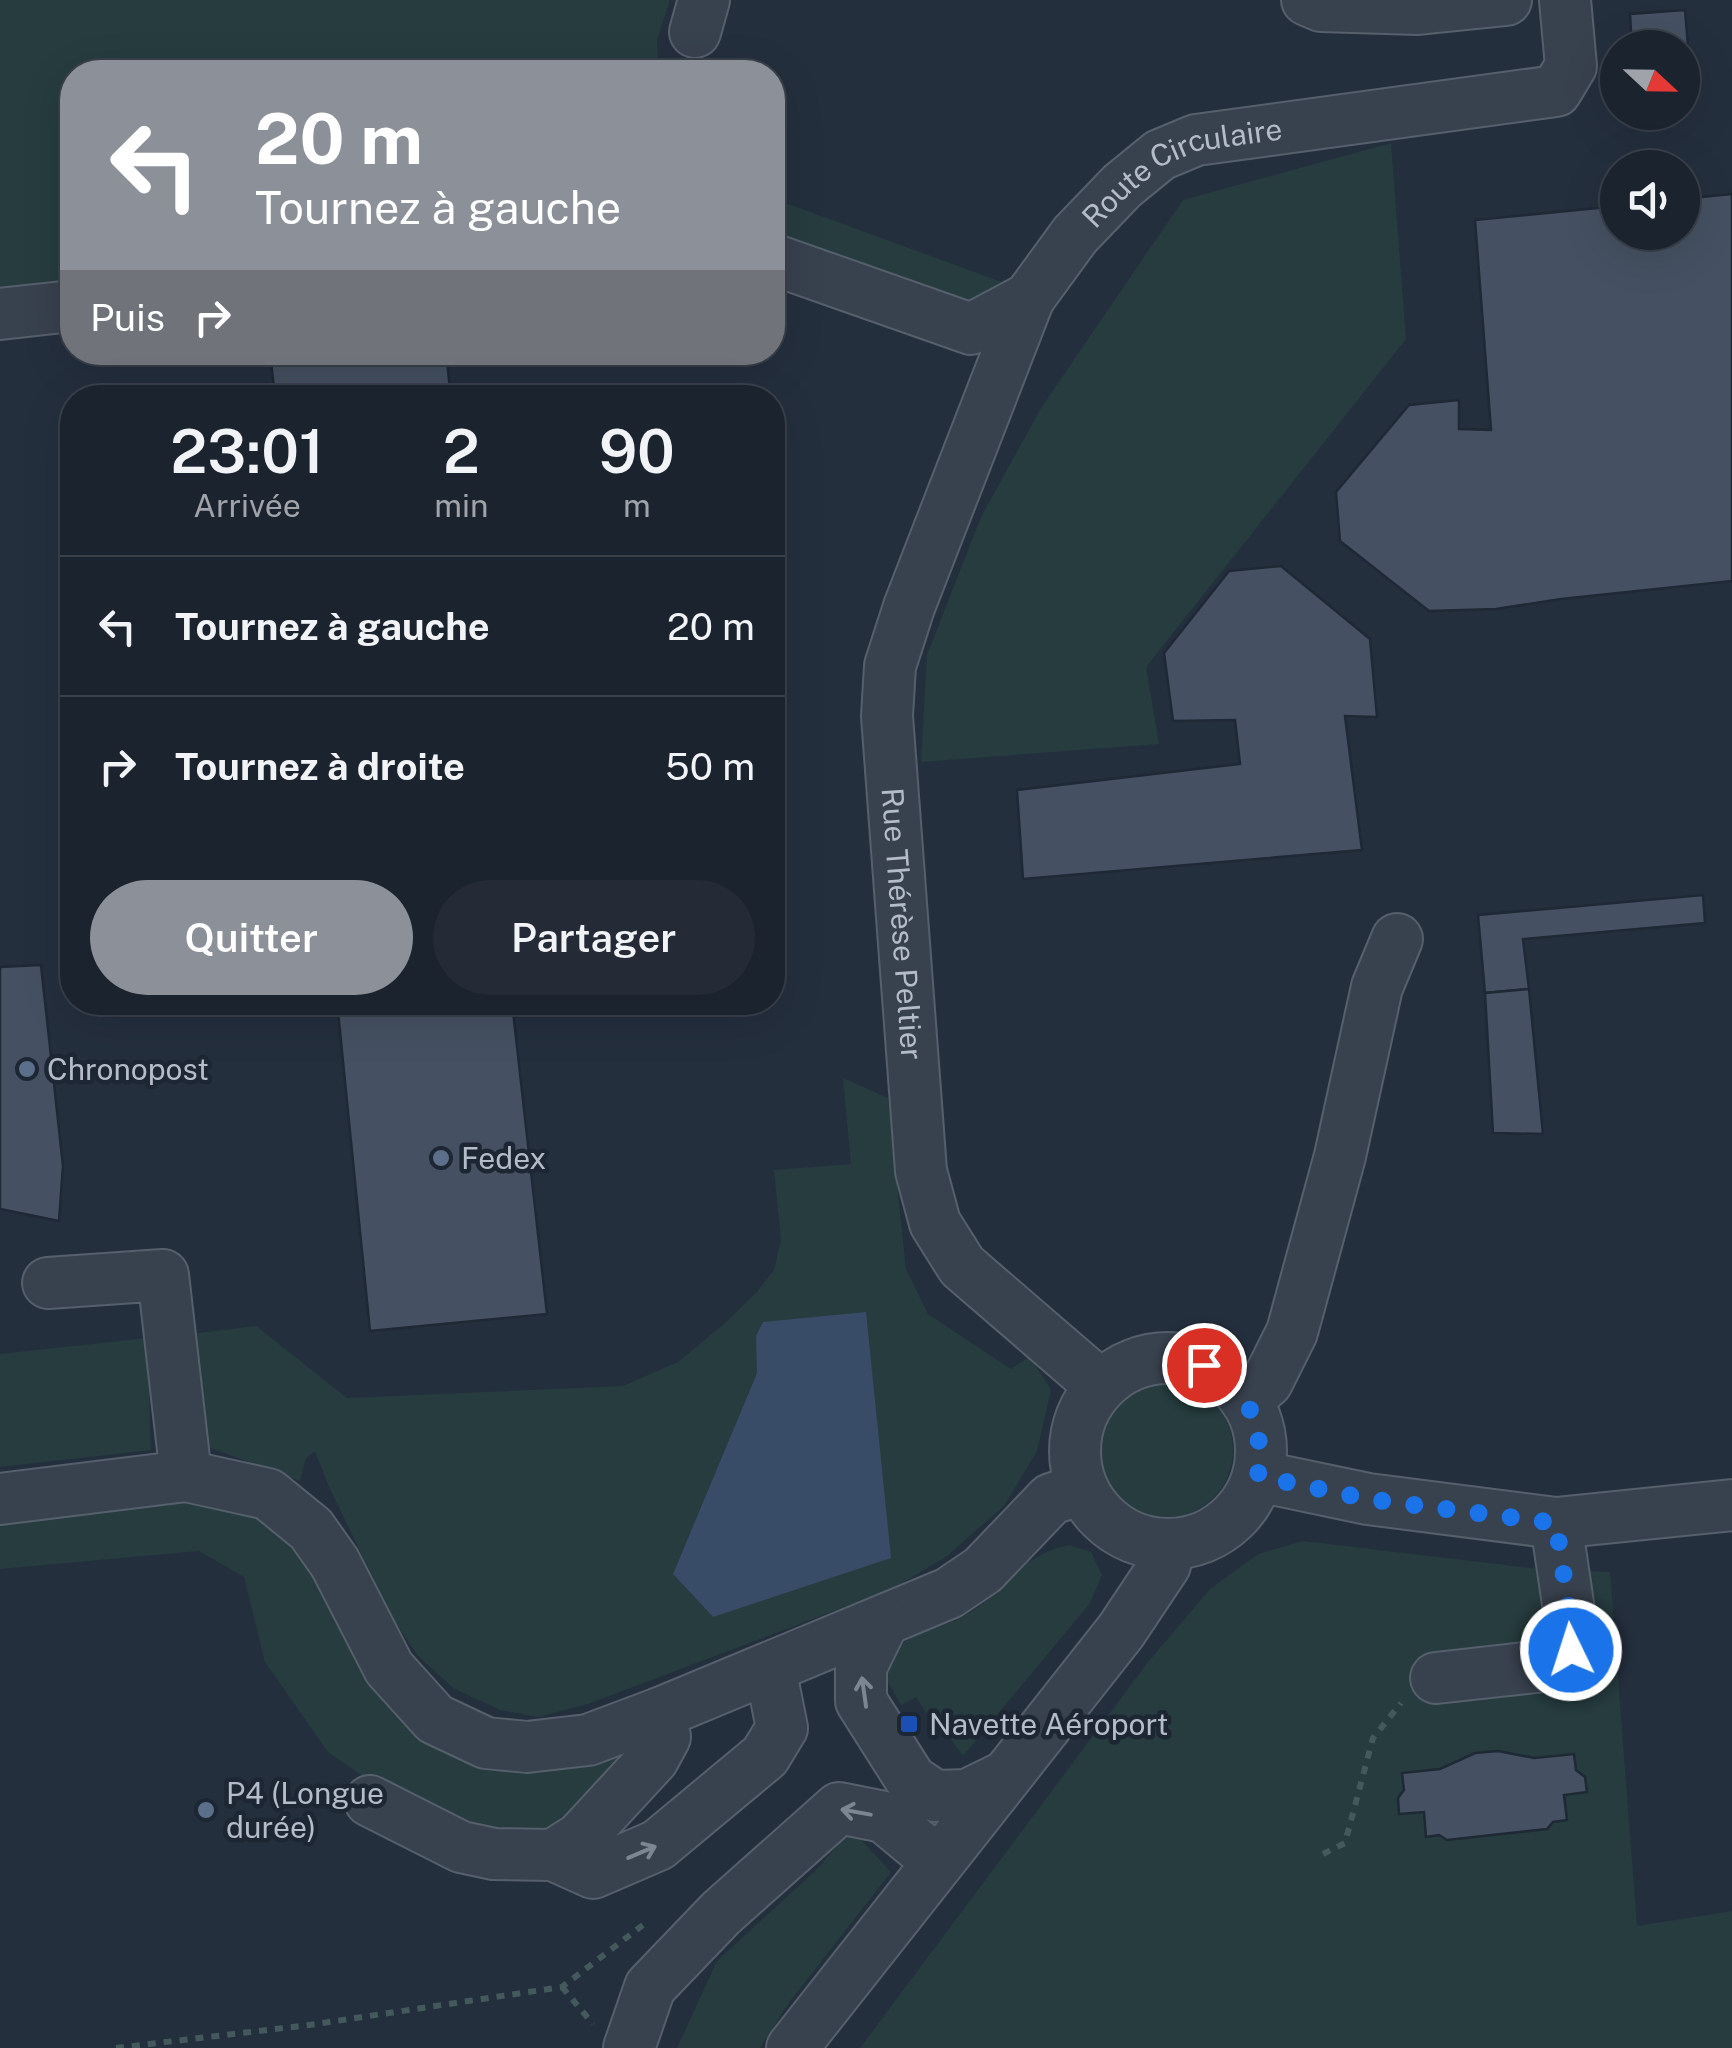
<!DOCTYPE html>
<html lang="fr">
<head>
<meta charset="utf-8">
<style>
  :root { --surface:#1b232e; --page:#242b36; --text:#f1f3f6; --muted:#a0a4aa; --line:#39404a; --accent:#8c9099 }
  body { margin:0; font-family:"Public Sans",sans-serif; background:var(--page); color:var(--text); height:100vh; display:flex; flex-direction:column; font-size:38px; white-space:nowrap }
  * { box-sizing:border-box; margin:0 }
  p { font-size:32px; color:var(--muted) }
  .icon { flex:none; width:55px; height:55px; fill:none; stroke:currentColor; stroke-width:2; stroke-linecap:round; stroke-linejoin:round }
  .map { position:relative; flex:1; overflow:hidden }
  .sheet { position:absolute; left:60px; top:385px; width:725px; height:630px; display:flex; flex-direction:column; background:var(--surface); border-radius:40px; box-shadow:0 10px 40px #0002,0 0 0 2px var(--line) }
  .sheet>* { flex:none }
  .guide { position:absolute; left:60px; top:60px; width:725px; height:305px; border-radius:40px; box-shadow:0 10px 40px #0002,0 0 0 2px var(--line); background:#8c9099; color:#fff; overflow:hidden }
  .needle { width:65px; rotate:112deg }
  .buttons { position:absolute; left:1600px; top:30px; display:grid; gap:20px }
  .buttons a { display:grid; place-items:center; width:100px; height:100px; border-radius:50%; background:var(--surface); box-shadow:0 10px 40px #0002,0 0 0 2px var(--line); font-size:50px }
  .pin { position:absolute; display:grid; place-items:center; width:85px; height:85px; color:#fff; margin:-42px; border:5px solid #fff; border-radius:50%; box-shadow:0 2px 10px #0007 }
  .me { position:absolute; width:110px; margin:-55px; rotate:356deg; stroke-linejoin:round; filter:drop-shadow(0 0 8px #0008) }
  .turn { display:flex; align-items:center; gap:35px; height:210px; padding:0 30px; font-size:45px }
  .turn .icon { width:130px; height:130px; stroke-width:2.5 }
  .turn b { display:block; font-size:70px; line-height:85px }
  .then { display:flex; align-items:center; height:95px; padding:0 30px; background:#0003; gap:20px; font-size:38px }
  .eta { display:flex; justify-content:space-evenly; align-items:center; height:170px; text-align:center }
  .eta b { font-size:60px; font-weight:600; line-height:70px }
  .cta { display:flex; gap:20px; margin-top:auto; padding:20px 30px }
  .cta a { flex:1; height:115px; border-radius:60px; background:var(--accent); color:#fff; font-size:40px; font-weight:600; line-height:115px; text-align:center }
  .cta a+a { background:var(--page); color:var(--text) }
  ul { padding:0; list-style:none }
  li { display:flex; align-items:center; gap:30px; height:140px; padding:0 30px; border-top:2px solid var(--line) }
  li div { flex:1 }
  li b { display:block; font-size:38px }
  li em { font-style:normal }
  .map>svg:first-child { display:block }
</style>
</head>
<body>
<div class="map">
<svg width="1732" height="2048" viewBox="0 0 1732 2048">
  <rect width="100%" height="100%" fill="#242f3e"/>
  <!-- green -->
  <g fill="#263c3f" fill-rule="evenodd">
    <path d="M0,0H670L657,40L659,72H72V282L0,291Z"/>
    <path d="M1391,143L1406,339L1146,667L1159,744L921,762L927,655L981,517L1041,408L1183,200Z"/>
    <path d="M772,198L1010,285L961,306L773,238Z"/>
    <path d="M843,1078L888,1098L906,1269L928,1314L1011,1369L1030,1356L1051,1390L1037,1451L1004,1506L947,1556L892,1589L588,1704L538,1717L500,1710L453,1688L419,1657L394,1621L329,1487L315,1451L306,1458L300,1481L200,1444L190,1334L256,1326L347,1398L623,1386L678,1362L724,1324L757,1292L774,1270L781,1240L774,1170L851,1164ZM757,1373L713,1617L673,1574Z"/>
    <path d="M147,1338L151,1450L0,1467V1354Z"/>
    <circle cx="1165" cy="1450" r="68"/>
    <path d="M212,1500L260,1516L300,1546L406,1713L634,1749L577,1822L539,1840L431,1824L328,1752L265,1662L244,1577L199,1551L0,1569V1517L152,1501Z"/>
    <path d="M1303,1541L1538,1569L1610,1572L1637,1926L1732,1911V2048H860L1148,1662L1210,1589L1258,1554Z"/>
    <path d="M1069,1545L1091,1552L1102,1575L1090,1603L963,1756L940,1724H934L916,1697L901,1705L878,1665C889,1655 901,1642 915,1636C932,1628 951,1624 966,1615C1008,1590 1017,1556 1069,1545Z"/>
    <path d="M855,1833L891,1872L788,2004L760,2048H677L717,1961L815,1871L844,1839Z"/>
  </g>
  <!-- water -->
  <path fill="#394c67" d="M866,1312L891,1558L713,1617L673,1574L757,1373L756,1336L763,1322Z"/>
  <!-- building -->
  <g fill="#455162" stroke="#1f2835" stroke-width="2.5">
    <path d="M1685,10L1689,59H1682V48H1632L1630,14Z"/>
    <path d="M1732,194V581L1561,599L1496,609L1429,611L1340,541L1336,492L1409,405L1459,400V429L1491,430L1475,220L1618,206V232H1682V199Z"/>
    <path d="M352,352H446L451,398H275L271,361Z"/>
    <path d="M1281,566L1370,639L1377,717L1345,716L1362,850L1023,879L1017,790L1240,764L1235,720L1173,721L1164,653L1229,571Z"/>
    <path d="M1703,895L1705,923L1523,939L1529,989L1485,993L1478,915Z"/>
    <path d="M41,965L63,1166L59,1221L0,1209V967Z"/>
    <path d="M1529,989L1543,1134L1493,1133L1485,993Z"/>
    <path d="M337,1002H512L547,1314L370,1331Z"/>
    <path d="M1498,1751L1534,1758L1574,1754L1576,1770L1585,1777L1587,1792L1564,1795L1567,1820L1553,1822L1547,1829L1447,1840L1439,1835L1426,1837L1424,1812L1399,1814L1398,1798L1404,1790L1402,1773L1440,1769L1475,1753Z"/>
  </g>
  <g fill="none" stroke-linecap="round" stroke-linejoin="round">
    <defs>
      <g id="minor">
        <path d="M1307,0L1321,6L1418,9L1506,0"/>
        <path d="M695,32L704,0"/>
        <path id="s1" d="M772,259L971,329L1029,298L1075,235L1122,186L1160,155L1196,140L1556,91L1571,66L1565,0"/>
        <path id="s2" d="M1029,298L909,607L890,666L887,716L921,1171L935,1223L962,1266L1101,1386"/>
        <path d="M0,314L72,306"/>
        <path d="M48,1283L163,1275L186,1476"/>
        <circle cx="1168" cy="1451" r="93"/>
        <path d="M1246,1400L1267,1382L1292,1332L1340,1156L1377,987L1397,939"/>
        <path d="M1258,1476L1368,1499L1556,1523L1732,1505"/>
        <path d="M0,1499L186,1476L268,1494L311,1529L335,1563L389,1668L435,1719L486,1743L527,1747L588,1740L660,1713L949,1593L983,1570L1051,1499L1082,1489"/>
        <path d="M883,1622L861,1667V1701L911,1780L935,1796L967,1795L1002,1778"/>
        <path d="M1436,1678L1562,1664L1571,1650L1570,1617L1556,1523"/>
        <path d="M370,1801L461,1847L494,1854L553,1855L593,1873L658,1845L765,1756L782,1728L770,1668"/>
        <path d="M553,1855L580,1838L653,1759L665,1737L660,1713"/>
        <path d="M629,2048L650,1987L721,1913L839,1808L884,1817L937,1861"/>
        <path d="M792,2048L1121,1631L1165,1565L1169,1545"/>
      </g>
    </defs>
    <!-- minor casing -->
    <use href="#minor" stroke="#565f6c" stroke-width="54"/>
    <!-- path -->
    <g stroke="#44595c" stroke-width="6" stroke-dasharray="8 8" stroke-linecap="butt">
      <path d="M1323,1854L1345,1843L1373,1738L1401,1703"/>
      <path d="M562,1987L593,2024"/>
      <path d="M116,2048L309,2025L562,1987L643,1925"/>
    </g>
    <!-- minor -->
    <use href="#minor" stroke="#38414e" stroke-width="50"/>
  </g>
  <!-- one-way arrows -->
  <defs><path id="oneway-shaft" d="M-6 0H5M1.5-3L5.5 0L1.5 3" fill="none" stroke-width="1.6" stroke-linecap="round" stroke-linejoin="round" transform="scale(2.5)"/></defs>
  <g stroke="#7c8592">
    <use href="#oneway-shaft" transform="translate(864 1692) rotate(-98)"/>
    <use href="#oneway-shaft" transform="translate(856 1812) rotate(-170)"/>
    <use href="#oneway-shaft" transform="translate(642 1852) rotate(-23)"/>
  </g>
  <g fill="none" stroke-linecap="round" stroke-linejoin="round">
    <!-- route -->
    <path stroke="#1a73e8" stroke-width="18" stroke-dasharray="0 32.4" d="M1204,1365C1250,1394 1264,1421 1258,1476L1368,1499L1556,1523L1570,1617L1571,1650"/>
  </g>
  <!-- markers -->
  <g fill="#5c6f8a" stroke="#1d2633" stroke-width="4">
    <circle cx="27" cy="1069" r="10"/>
    <circle cx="441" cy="1158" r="10"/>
    <circle cx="206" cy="1810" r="10"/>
  </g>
  <rect fill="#1a4fb4" stroke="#1d2633" stroke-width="4" x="899" y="1714" width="20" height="20" rx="5"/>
  <g text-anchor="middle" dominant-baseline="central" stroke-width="9" stroke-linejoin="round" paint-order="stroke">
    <!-- street labels -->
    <g font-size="30" fill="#b4bcc9" stroke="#1d2633">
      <text stroke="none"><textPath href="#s1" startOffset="485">Route Circulaire</textPath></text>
      <text stroke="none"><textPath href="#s2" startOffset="652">Rue Thérèse Peltier</textPath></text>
    </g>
    <!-- poi labels -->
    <g font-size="30" fill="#b4bcc9" stroke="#1d2633" text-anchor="start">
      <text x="47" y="1069">Chronopost</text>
      <text x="461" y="1158">Fedex</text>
      <text x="929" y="1724">Navette Aéroport</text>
      <text x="226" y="1793">P4 (Longue<tspan x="226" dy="34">durée)</tspan></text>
    </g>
  </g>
</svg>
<div class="buttons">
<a><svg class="needle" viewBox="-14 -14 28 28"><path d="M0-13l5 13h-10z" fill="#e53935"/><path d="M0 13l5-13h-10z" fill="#a0a4aa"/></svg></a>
<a><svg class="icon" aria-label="sound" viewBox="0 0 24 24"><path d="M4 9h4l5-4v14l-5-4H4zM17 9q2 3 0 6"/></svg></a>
</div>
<div class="pin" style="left:1204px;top:1365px;background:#d93025"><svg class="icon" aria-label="arrive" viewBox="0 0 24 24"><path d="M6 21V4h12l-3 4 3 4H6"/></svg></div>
<svg class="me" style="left:1571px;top:1650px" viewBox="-20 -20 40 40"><circle r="17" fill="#1a73e8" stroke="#fff" stroke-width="3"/><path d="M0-11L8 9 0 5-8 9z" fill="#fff"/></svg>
<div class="guide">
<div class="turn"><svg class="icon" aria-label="left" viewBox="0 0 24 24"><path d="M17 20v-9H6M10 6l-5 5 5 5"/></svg><div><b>20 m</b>Tournez à gauche</div></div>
<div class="then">Puis<svg class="icon" aria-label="right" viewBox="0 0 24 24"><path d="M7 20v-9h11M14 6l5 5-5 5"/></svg></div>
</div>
<section class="sheet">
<div class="eta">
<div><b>23:01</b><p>Arrivée</p></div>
<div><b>2</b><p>min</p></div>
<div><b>90</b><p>m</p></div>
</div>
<ul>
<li><svg class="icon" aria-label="left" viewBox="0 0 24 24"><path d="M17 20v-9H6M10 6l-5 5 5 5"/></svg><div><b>Tournez à gauche</b></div><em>20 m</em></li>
<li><svg class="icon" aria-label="right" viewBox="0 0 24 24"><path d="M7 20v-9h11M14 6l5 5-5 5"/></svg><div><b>Tournez à droite</b></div><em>50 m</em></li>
</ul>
<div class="cta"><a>Quitter</a><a>Partager</a></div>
</section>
</div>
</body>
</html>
